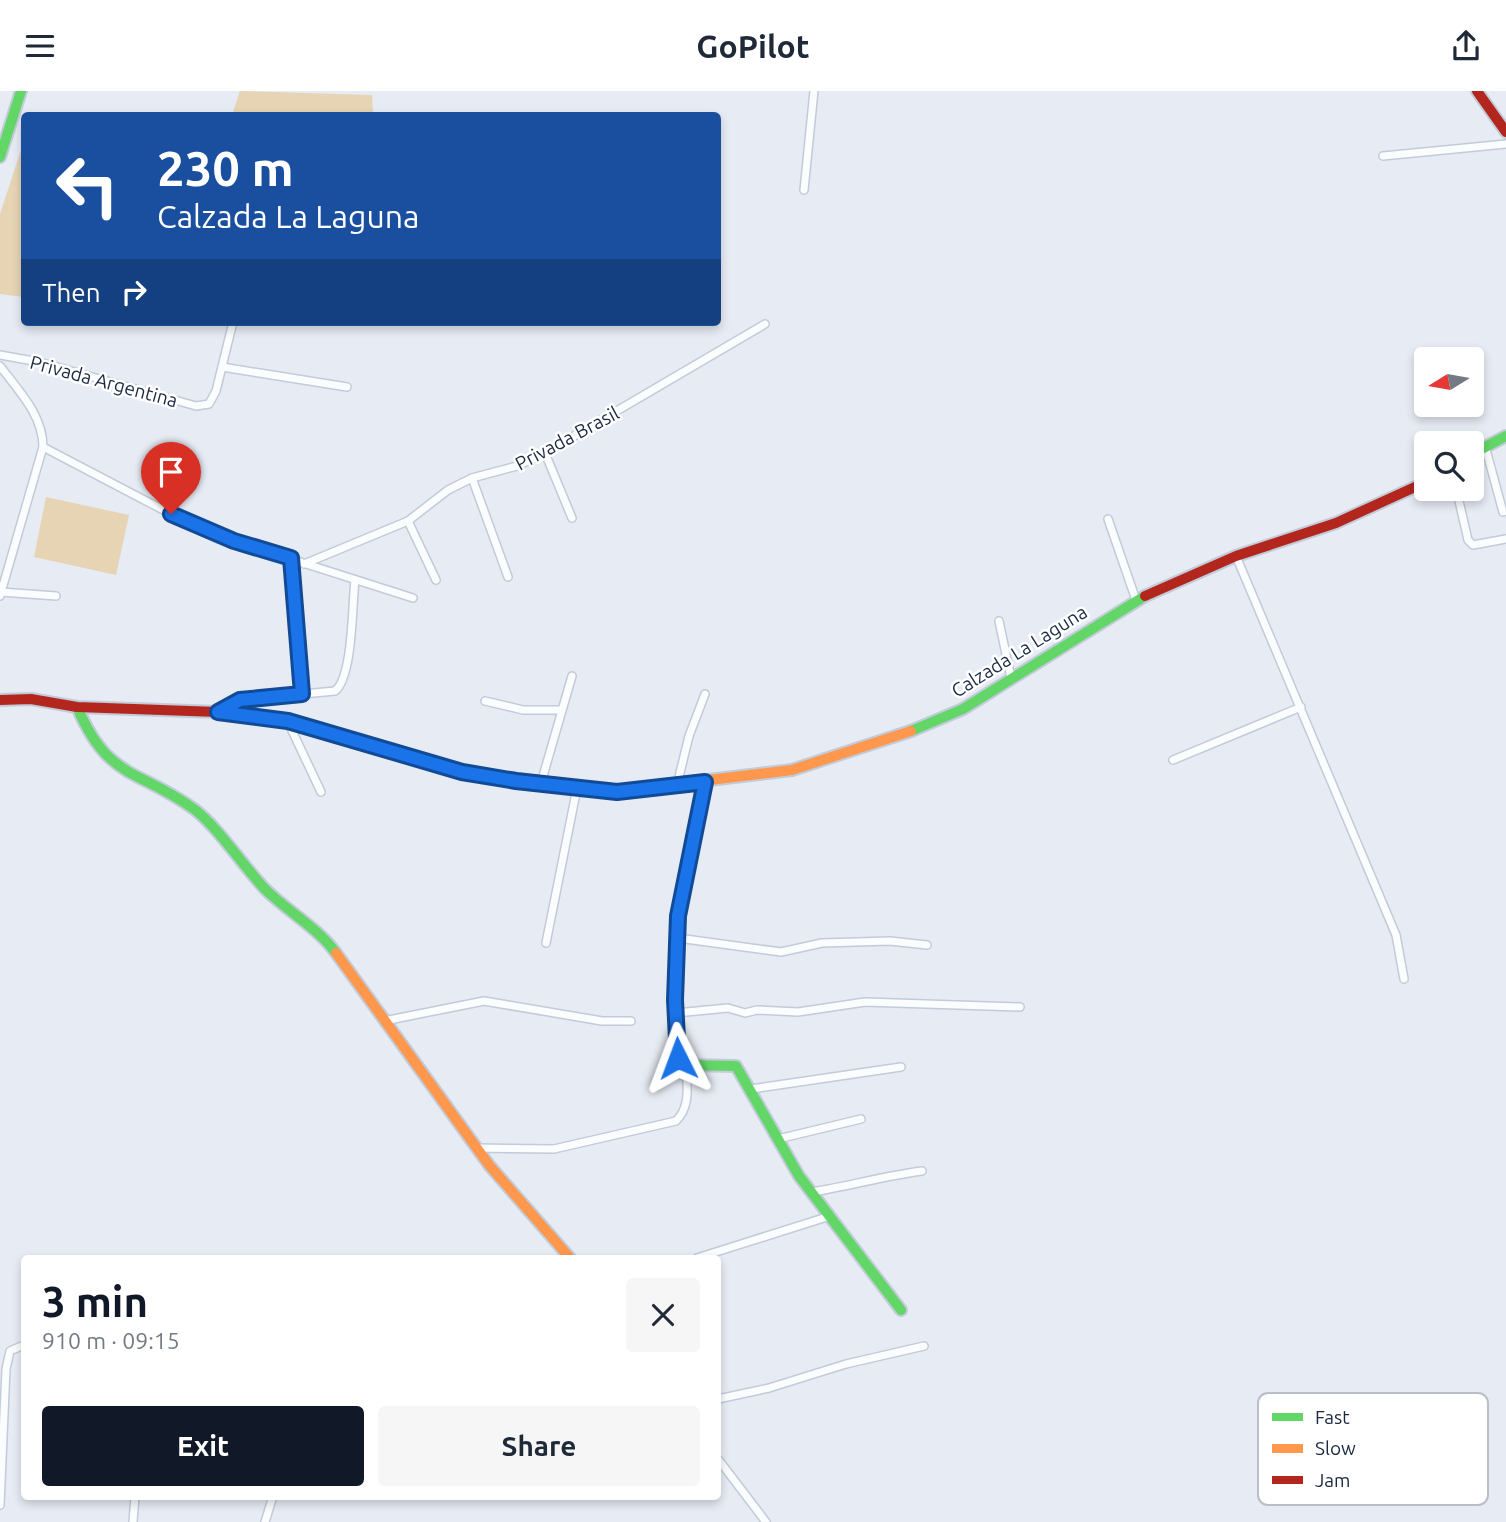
<!DOCTYPE html>
<html lang="en">
<head>
<meta charset="utf-8">
<style>
  :root { --surface:#fff; --page:#f6f6f7; --text:#1f2937; --muted:#747a83; --accent:#111827 }
  body { margin:0; font-family:Ubuntu,sans-serif; background:var(--page); color:var(--text); height:100vh; display:flex; flex-direction:column; font-size:26px; white-space:nowrap }
  * { box-sizing:border-box; margin:0 }
  p { font-size:23px; color:var(--muted) }
  .icon { flex:none; width:38px; height:38px; fill:none; stroke:currentColor; stroke-width:2; stroke-linecap:round; stroke-linejoin:round }
  .map { position:relative; flex:1; overflow:hidden }
  .drawer { position:absolute; left:21px; top:1164px; width:700px; height:245px; display:flex; flex-direction:column; background:var(--surface); border-radius:7px; box-shadow:0 4px 10px #0003 }
  .drawer>* { flex:none }
  .hud { position:absolute; left:21px; top:21px; width:700px; height:214px; border-radius:7px; box-shadow:0 4px 10px #0003; background:#1a4fa0; color:#fff; overflow:hidden }
  .needle { width:46px; rotate:259deg }
  .fabs { position:absolute; left:1414px; top:256px; display:grid; gap:14px }
  .fabs a { display:grid; place-items:center; width:70px; height:70px; border-radius:7px; background:var(--surface); box-shadow:0 4px 10px #0003; font-size:35px }
  .pin { position:absolute; display:grid; place-items:center; width:60px; height:60px; color:#fff; margin:-72px -30px; border-radius:50% 50% 50% 0; rotate:-45deg; box-shadow:0 0 7px #0007 }
  .pin .icon { rotate:45deg }
  .me { position:absolute; width:77px; margin:-38px; rotate:357deg; stroke-linejoin:round; filter:drop-shadow(0 0 5px #0008) }
  .turn { display:flex; align-items:center; gap:24px; height:147px; padding:0 21px; font-size:32px }
  .turn .icon { width:91px; height:91px; stroke-width:2.5 }
  .turn b { display:block; font-size:49px; line-height:60px }
  .then { display:flex; align-items:center; height:66px; padding:0 21px; background:#0003; gap:14px; font-size:26px }
  .round { display:grid; place-items:center; flex:none; width:74px; height:74px; border-radius:7px; background:var(--page) }
  .summary { display:flex; align-items:center; justify-content:space-between; height:119px; padding:0 21px }
  h1 { font-size:42px; font-weight:700; line-height:52px; color:var(--accent) }
  .button { display:flex; gap:14px; margin-top:auto; padding:14px 21px }
  .button a { flex:1; height:80px; border-radius:7px; background:var(--accent); color:#fff; font-size:28px; font-weight:700; line-height:80px; text-align:center }
  .button a+a { background:var(--page); color:var(--text) }
  header { display:flex; justify-content:space-between; align-items:center; height:91px; padding:0 21px; background:var(--surface); font-size:32px; font-weight:700 }
  .map>svg:first-child { display:block }
</style>
</head>
<body>
<header><svg class="icon" aria-label="menu" viewBox="0 0 24 24"><path d="M4 6h16M4 12h16M4 18h16"/></svg>GoPilot<svg class="icon" aria-label="share" viewBox="0 0 24 24"><path d="M12 15V3M7 8l5-5 5 5M5 13v7h14v-7"/></svg></header>
<div class="map">
<svg width="1506" height="1431" viewBox="0 0 1506 1431">
  <rect width="100%" height="100%" fill="#e7ebf3"/>
  <!-- green -->
  <g fill="#e6d4b4">
    <path d="M240,0L372,4L373,24H232Z"/>
    <path d="M24,50V206L0,203V123Z"/>
    <path d="M46,406L129,424L116,484L34,466Z"/>
  </g>
  <g fill="none" stroke-linecap="round" stroke-linejoin="round">
    <defs>
      <g id="street">
        <path d="M1383,65L1506,53"/>
        <path d="M804,99L814,0"/>
        <path d="M0,264L39,271L196,315L209,313L216,300L233,231"/>
        <path d="M0,275C18,299 43,324 43,356L0,505"/>
        <path d="M222,276L347,296"/>
        <path d="M1485,355L1503,421"/>
        <path d="M43,356L171,423L234,450L413,507"/>
        <path d="M545,362L572,427"/>
        <path d="M472,387L508,486"/>
        <path d="M1456,397L1468,449L1473,454L1506,448"/>
        <path d="M1108,428L1136,509"/>
        <path d="M408,430L436,489"/>
        <path d="M1236,465L1396,844L1404,888"/>
        <path d="M291,467L301,603"/>
        <path d="M304,473L408,430L448,399L472,387L517,375L545,362L765,233"/>
        <path d="M1,501L56,505"/>
        <path d="M999,530L1011,587"/>
        <path d="M485,610L523,619H560"/>
        <path d="M218,621L240,609L335,600C353,586 352,514 355,489"/>
        <path d="M288,631L321,701"/>
        <path d="M1173,669L1301,616"/>
        <path d="M541,692L572,585"/>
        <path d="M677,694L689,645L705,603"/>
        <path d="M678,847L781,861L822,852L890,850L927,854"/>
        <path d="M546,852L577,697"/>
        <path d="M676,922L728,917L745,922L757,919L798,921L865,911L1020,916"/>
        <path d="M384,930L484,910L602,930H631"/>
        <path d="M751,998L901,976"/>
        <path d="M778,1048L861,1028"/>
        <path d="M476,1057L554,1058L676,1030C691,1015 687,995 686,974"/>
        <path d="M812,1101C849,1095 884,1085 922,1080"/>
        <path d="M697,1167L830,1125"/>
        <path d="M718,1308L769,1297L846,1273L924,1255"/>
        <path d="M718,1368L766,1431"/>
        <path d="M0,1414L6,1278L10,1260L24,1254"/>
        <path d="M133,1431L135,1405"/>
        <path d="M265,1431L273,1405"/>
      </g>
      <g id="fast">
        <path d="M0,66L21,0"/>
        <path d="M1472,363L1506,345"/>
        <path d="M77,616C109,690 137,677 194,718C218,736 243,775 265,798C287,820 318,837 336,862"/>
        <path d="M911,640L963,618L1145,505"/>
        <path d="M706,691L678,825L675,909L678,967L686,974L736,975L799,1085L901,1219"/>
      </g>
      <g id="slow">
        <path d="M573,695L617,700L792,679L911,640"/>
        <path d="M336,862L489,1074L570,1167"/>
      </g>
      <g id="jam">
        <path d="M1477,0L1506,41"/>
        <path d="M1145,505L1236,465L1336,432L1426,391"/>
        <path d="M0,609L31,608L77,616L218,621L288,630L462,681L573,695"/>
      </g>
    </defs>
    <!-- street casing -->
    <use href="#street" stroke="#c2cbd9" stroke-width="10"/>
    <!-- fast casing -->
    <use href="#fast" stroke="#c2cbd9" stroke-width="14"/>
    <!-- slow casing -->
    <use href="#slow" stroke="#c2cbd9" stroke-width="14"/>
    <!-- jam casing -->
    <use href="#jam" stroke="#c2cbd9" stroke-width="14"/>
    <!-- street -->
    <use href="#street" stroke="#fbfcfd" stroke-width="7"/>
    <!-- fast -->
    <use href="#fast" stroke="#63d668" stroke-width="10"/>
    <!-- slow -->
    <use href="#slow" stroke="#ff974d" stroke-width="10"/>
    <!-- jam -->
    <use href="#jam" stroke="#b3261e" stroke-width="10"/>
  </g>
  <g fill="none" stroke-linecap="round" stroke-linejoin="round">
    <defs>
      <path id="route" d="M171,423L234,450L291,467L302,603L240,609L218,621L288,630L462,681L516,690L617,701L705,691L678,825L675,909L678,967"/>
    </defs>
    <!-- route casing -->
    <use href="#route" stroke="#114b97" stroke-width="18"/>
    <!-- route -->
    <use href="#route" stroke="#1a73e8" stroke-width="12"/>
  </g>
  <g text-anchor="middle" dominant-baseline="central" stroke-width="5" stroke-linejoin="round" paint-order="stroke">
    <!-- street labels -->
    <g font-size="19" fill="#1a2841" stroke="#fff">
      <text transform="translate(104 290) rotate(15)">Privada Argentina</text>
      <text transform="translate(567 347) rotate(-28)">Privada Brasil</text>
      <text transform="translate(1019 560) rotate(-32)">Calzada La Laguna</text>
    </g>
  </g>
  <!-- legend -->
  <rect x="1258" y="1302" width="230" height="112" rx="10" fill="#fff" stroke="#babec6" stroke-width="2"/>
  <rect x="1272" y="1322" width="31" height="8" fill="#63d668"/>
  <rect x="1272" y="1353" width="31" height="9" fill="#ff974d"/>
  <rect x="1272" y="1385" width="31" height="8" fill="#b3261e"/>
  <g font-size="19" fill="#1a2841">
    <text x="1315" y="1333">Fast</text>
    <text x="1315" y="1364">Slow</text>
    <text x="1315" y="1396">Jam</text>
  </g>
</svg>
<div class="fabs">
<a><svg class="needle" viewBox="-14 -14 28 28"><path d="M0-13l5 13h-10z" fill="#e53935"/><path d="M0 13l5-13h-10z" fill="#747a83"/></svg></a>
<a><svg class="icon" aria-label="search" viewBox="0 0 24 24"><circle cx="10" cy="10" r="6"/><path d="M15 15l6 6"/></svg></a>
</div>
<div class="pin" style="left:171px;top:423px;background:#d93025"><svg class="icon" aria-label="arrive" viewBox="0 0 24 24"><path d="M6 21V4h12l-3 4 3 4H6"/></svg></div>
<svg class="me" style="left:678px;top:967px" viewBox="-20 -20 40 40"><path d="M0-17L14 15 0 8-14 15z" fill="#1a73e8" stroke="#fff" stroke-width="4"/></svg>
<div class="hud">
<div class="turn"><svg class="icon" aria-label="left" viewBox="0 0 24 24"><path d="M17 20v-9H6M10 6l-5 5 5 5"/></svg><div><b>230 m</b>Calzada La Laguna</div></div>
<div class="then">Then<svg class="icon" aria-label="right" viewBox="0 0 24 24"><path d="M7 20v-9h11M14 6l5 5-5 5"/></svg></div>
</div>
<section class="drawer">
<div class="summary"><div><h1>3 min</h1><p>910 m · 09:15</p></div><a class="round"><svg class="icon" aria-label="close" viewBox="0 0 24 24"><path d="M6 6l12 12M18 6L6 18"/></svg></a></div>
<div class="button"><a>Exit</a><a>Share</a></div>
</section>
</div>
</body>
</html>
